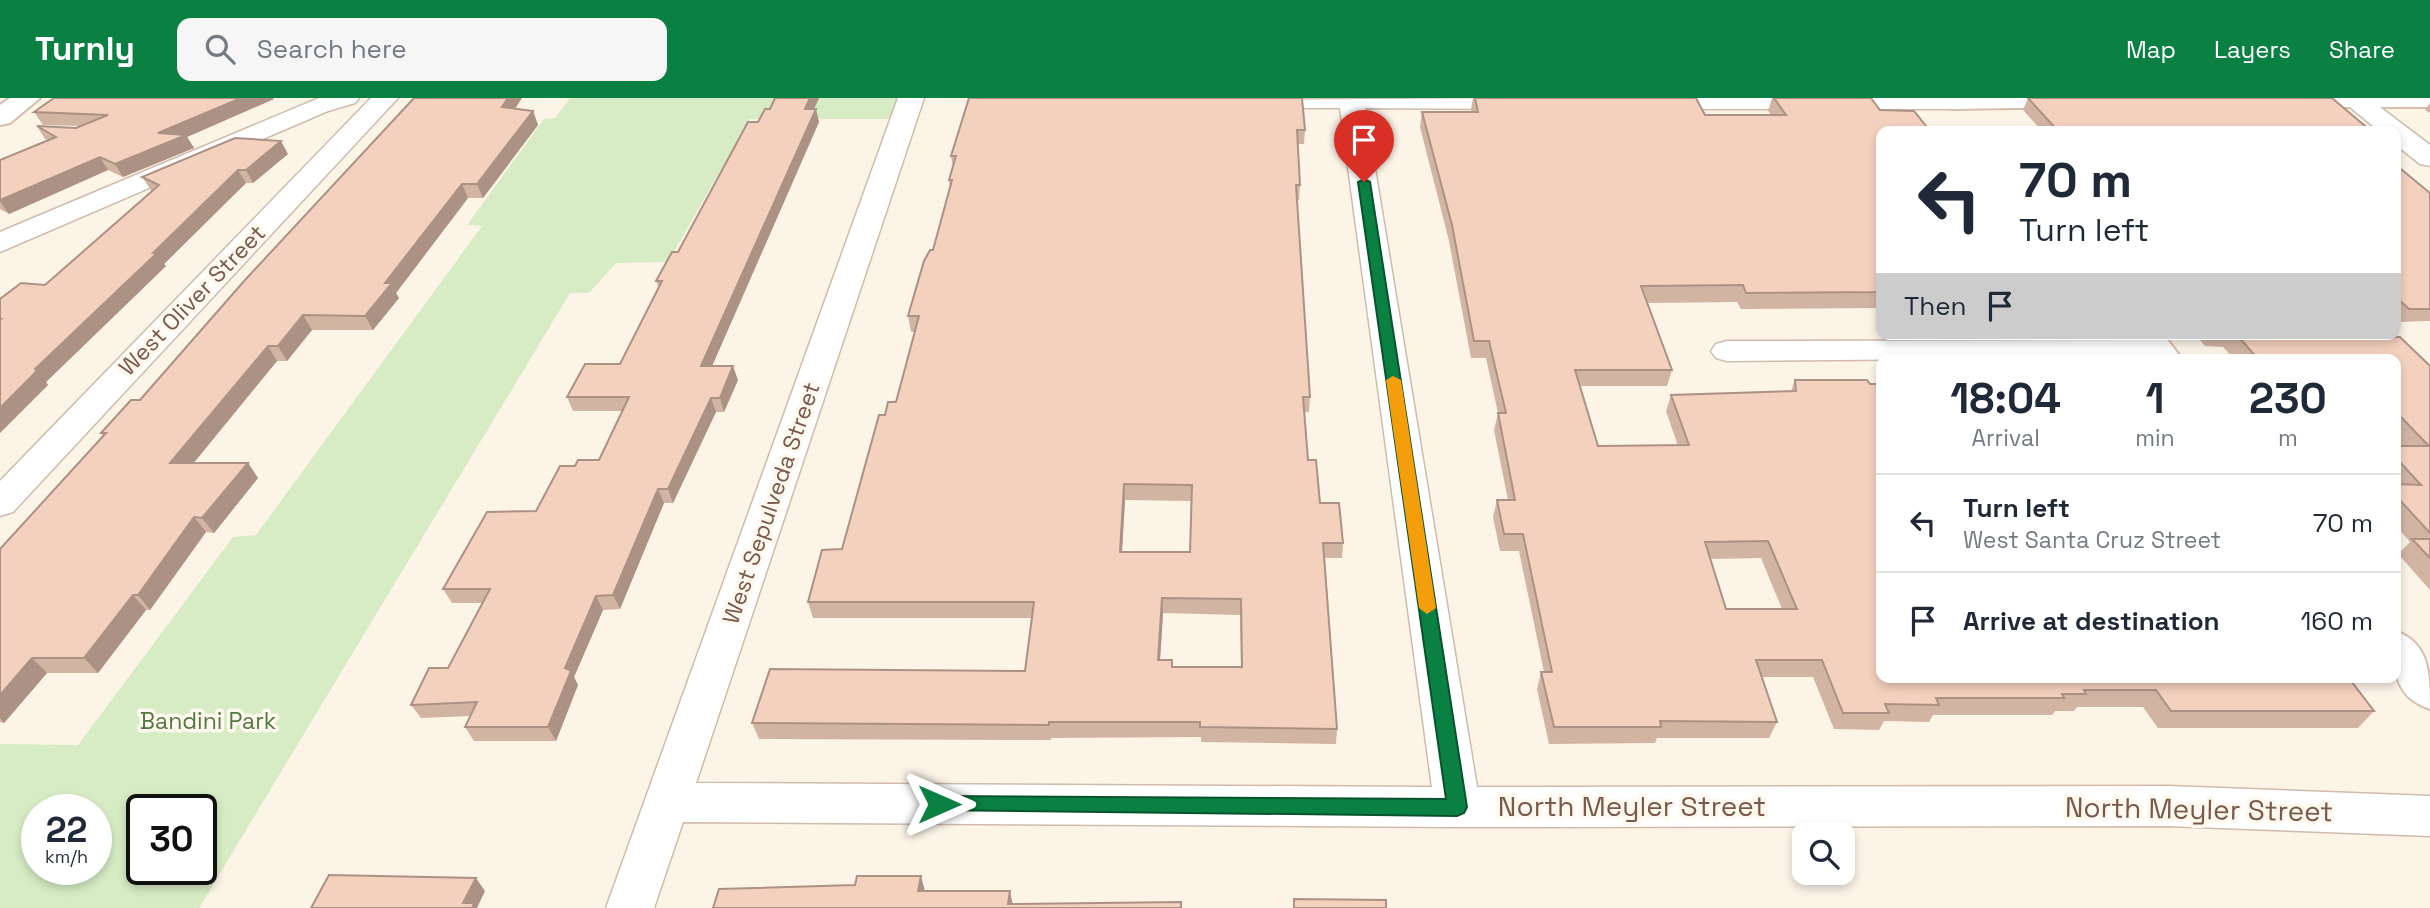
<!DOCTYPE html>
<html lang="en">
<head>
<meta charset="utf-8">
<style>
  :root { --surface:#fff; --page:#f6f6f7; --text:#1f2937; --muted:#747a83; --line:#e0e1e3; --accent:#0b8043 }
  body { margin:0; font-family:"Space Grotesk",sans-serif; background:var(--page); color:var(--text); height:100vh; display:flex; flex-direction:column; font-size:26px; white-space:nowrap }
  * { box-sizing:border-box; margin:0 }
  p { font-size:23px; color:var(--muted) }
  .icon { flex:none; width:38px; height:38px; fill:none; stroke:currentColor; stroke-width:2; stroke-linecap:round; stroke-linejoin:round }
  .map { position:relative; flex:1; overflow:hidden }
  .side { position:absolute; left:1876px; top:256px; width:525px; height:329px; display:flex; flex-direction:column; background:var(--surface); border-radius:14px; box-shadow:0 4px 10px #0003 }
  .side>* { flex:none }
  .banner { position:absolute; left:1876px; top:28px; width:525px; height:214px; border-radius:14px; box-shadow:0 4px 10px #0003; background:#fff; color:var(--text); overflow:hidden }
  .buttons { position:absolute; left:1792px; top:724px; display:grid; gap:14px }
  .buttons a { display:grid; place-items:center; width:63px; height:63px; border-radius:14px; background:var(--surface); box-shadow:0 4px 10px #0003; font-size:35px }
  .speed { position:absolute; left:21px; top:696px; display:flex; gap:14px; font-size:35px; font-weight:700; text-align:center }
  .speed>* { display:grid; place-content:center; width:91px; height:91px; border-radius:50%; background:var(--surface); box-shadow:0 4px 10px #0003; line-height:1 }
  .speed small { font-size:18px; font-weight:400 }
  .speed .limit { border:4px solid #111; border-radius:10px; background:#fff; color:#111 }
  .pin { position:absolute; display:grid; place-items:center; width:60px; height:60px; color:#fff; margin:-72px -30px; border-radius:50% 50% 50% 0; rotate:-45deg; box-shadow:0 0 7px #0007 }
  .pin .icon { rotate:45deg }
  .me { position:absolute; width:77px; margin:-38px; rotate:90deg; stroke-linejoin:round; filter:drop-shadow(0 0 5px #0008) }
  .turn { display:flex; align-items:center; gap:24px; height:147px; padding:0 28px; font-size:32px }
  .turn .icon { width:91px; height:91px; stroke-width:2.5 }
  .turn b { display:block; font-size:49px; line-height:60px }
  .then { display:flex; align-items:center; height:66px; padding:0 28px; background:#0003; gap:14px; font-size:26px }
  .eta { display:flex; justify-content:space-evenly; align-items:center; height:119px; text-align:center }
  .eta b { font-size:42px; font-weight:800; line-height:49px }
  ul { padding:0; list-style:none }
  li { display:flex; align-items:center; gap:21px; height:98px; padding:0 28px; border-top:2px solid var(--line) }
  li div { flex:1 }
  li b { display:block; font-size:26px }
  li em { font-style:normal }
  header { display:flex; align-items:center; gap:42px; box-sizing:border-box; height:98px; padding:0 35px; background:var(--accent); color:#fff }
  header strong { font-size:33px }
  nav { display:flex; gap:38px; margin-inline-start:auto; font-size:24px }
  .search { width:490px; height:63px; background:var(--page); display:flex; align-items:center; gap:18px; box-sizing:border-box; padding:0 24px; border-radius:14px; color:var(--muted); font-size:26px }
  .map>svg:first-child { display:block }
</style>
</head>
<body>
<header>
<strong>Turnly</strong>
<div class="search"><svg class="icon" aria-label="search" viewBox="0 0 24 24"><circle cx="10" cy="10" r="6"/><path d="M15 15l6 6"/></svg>Search here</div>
<nav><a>Map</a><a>Layers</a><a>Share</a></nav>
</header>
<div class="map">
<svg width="2430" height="810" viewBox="0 0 2430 810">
  <rect width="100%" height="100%" fill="#fdf4e8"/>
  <!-- green -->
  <path fill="#d7ecc5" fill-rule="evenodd" d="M570,0H908L901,21H750L668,164L616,165L589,195H570L199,810H0V646L78,647L233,439L256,437L482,128L467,127L544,21L555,20ZM37,712H96V772H37ZM142,712H201V772H142Z"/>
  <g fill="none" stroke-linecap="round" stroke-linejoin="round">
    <defs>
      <g id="street">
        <path d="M319,0H359L355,5L328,13L0,154V134Z"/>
        <path d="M371,0H398L13,414L0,418V383Z"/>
        <path d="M898,0H924L696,685L1432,689L1340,10H1253L1244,7L1240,2L1532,0L1534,3L1530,8L1521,11L1365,10L1477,689L2168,688L2430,698V738L2168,728L1457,729L683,724L654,810H606Z"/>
        <path d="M1638,0H1963L1965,3L1961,8L1952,11H1649L1640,8L1636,3Z"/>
        <path d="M2339,0H2368L2430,47V68L2420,66L2396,47V33H2379Z"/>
        <path d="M2158,242L2169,245L2174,252L2169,259L1727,263L1716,260L1711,253L1716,246L1727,243Z"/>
      </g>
      <g id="secondary">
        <path d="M10,0H40L10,25L0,27V7Z"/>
        <path d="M1941,0H2161L2157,6L2148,8L1952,11L1943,9L1939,3Z"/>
        <path d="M2267,0H2430V9H2280L2271,7Z"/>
        <path d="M2128,236H2163L2182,261H2147Z"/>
        <path d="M2396,533C2430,546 2430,576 2430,611C2391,598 2394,568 2396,533Z"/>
      </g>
    </defs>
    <!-- street casing -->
    <use href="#street" stroke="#d0bbac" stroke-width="3"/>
    <!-- secondary casing -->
    <use href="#secondary" stroke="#d6bdac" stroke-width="4"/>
    <!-- street -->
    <use href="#street" fill="#fff" fill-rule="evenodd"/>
    <!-- secondary -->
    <use href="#secondary" fill="#fff" fill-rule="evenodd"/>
  </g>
  <!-- wall -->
  <g fill="#d2b4a3" fill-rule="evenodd">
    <path d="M414,0H522L515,11L533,13L538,27L483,100H468L396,195L399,200L373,232H312L287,263H277L194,365H248L258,380L214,435L206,434L150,512H146L98,575H47L4,625L0,624V451L103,338L101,335L140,302Z"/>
    <path d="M819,0L814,11L819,24L712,268L738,282L724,314H716L673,405H664L620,511L603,512L574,579L578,587L556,643H474L465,629L470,618L421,620L411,607L448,570L482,505H452L443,491L536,413L575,368L599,362L622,313H573L567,299L620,266L659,190L656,183L678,154L758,24L770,11Z"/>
    <path d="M969,0L1305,32L1304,46H1298L1300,87L1299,102H1297L1310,299L1309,314H1304L1308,362L1320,405L1343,445L1342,460H1325L1337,631L1336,646L1201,644V639L1051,640V642L759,641L752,625L1025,573L1031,520H813L808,504L842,451L885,317L896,304L915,234H911L908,218L933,152L950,90L949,82L953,69L951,58ZM1125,402L1191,403L1190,454H1122ZM1163,515L1240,517L1241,569H1172L1160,562Z"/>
    <path d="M1473,0H1696L1705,17H1771L1768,13L1772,0H1871L1881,33V210L1741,211L1737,204L1647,205L1672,272L1667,288H1580L1598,348H1678L1666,313L1671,297L1791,293L1795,282L1881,579H2348L2374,613L2358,630H2158L2143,609H2077L2074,613H2055L2052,617H1933L1929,624L1884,623L1879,632L1834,631L1813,579H1761L1777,624L1769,640H1657L1655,645L1549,646L1537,591L1541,574H1544L1519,453H1500L1493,419L1497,402H1508L1494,332L1498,315L1486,260H1471L1449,143L1420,29L1422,14H1472L1471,11ZM1761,460L1782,511H1726L1710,461Z"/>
    <path d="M2028,0L2371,33H2042L2023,12Z"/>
    <path d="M274,1L187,39L194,50L123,79L108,72L9,116L0,111V62L48,42L45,41L37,28L76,30L81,28L43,27L34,14Z"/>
    <path d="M2430,5V15L2425,12Z"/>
    <path d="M288,56L253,85H246L164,166L166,168L46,284L48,287L0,335V201L45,187L152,93L151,92L142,79Z"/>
    <path d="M2396,67L2430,95V223L2399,224L2396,221Z"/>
    <path d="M2195,236H2292L2295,239L2430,268V492L2398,456L2410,444L2396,428V348H2401L2396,342V261H2234L2223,249L2205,248Z"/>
  </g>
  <!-- shaded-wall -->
  <g fill="#ab9285">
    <path d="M241,0H273L274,1L187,39L194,50L123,79L115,66L158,35Z"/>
    <path d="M508,0H522L507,22L502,9Z"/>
    <path d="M810,0H819L808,24L805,11Z"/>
    <path d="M816,11L819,24L706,282L701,268Z"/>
    <path d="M533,13L538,27L483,100L477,86Z"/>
    <path d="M281,43L288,56L253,85L246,72Z"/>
    <path d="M100,59L108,72L9,116L0,103V102Z"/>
    <path d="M238,72L246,85L164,166L166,168L46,284L48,287L0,335V310L35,271Z"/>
    <path d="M462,86L468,100L396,195L399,200L373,232L365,218L385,185Z"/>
    <path d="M303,217L312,232L287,263L278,248Z"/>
    <path d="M268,248L277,263L181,380L170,365Z"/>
    <path d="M733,268L738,282L724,314L720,300Z"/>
    <path d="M711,300L716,314L673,405L668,391Z"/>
    <path d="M248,365L258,380L214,435L202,420Z"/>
    <path d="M1124,386L1125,402L1121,469L1120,454Z"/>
    <path d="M658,391L664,405L620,511L613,497Z"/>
    <path d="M194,419L206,434L150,512L138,497Z"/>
    <path d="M133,497L146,512L98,575L84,560Z"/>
    <path d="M596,498L603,512L574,579L578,587L556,643L548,629L565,570Z"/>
    <path d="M1162,500L1163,515L1159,578L1158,562Z"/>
    <path d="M32,560L47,575L4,625L0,620V597Z"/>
    <path d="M921,778L925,793H918Z"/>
    <path d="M476,780L485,793L477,810H467L463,805Z"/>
    <path d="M1010,793L1013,808L1008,806Z"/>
  </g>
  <!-- building -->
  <g fill="#f4d1be" stroke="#ab9285" stroke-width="2" fill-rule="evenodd">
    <path d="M54,0H241L158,35L186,37L115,66L100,59L0,102V62L56,39L37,28L76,30L108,17L34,14Z"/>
    <path d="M414,0H508L502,9L533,13L477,86H462L385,185H392L365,218L303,217L278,248H268L170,365H248L202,420L194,419L138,497H133L84,560H32L0,597V451L106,335H101L131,302H140L245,182Z"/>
    <path d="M775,0H810L805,11H816L701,268H733L720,300H711L668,391H658L613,497L596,498L565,570L571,573L548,629H465L477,604L411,607L429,570H448L490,491H443L487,414L536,413L560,368H575L578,362H599L629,299H567L585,266H620L662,183H656L672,154H678L748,24H758L765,11H770Z"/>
    <path d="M969,0H1302L1305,32H1297L1300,87H1296L1310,299H1303L1308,362H1316L1320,405H1339L1343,445H1323L1337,631L1200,629V624H1049V627L752,625L770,571L1025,573L1034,504H808L822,452L842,451L879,317H885L888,304H896L919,218H908L924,163L930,152H933L952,82H949L956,58H951ZM1124,386L1192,387L1190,454H1120ZM1162,500L1241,501L1242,569H1172V562H1158Z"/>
    <path d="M1475,0H1696L1705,17H1786L1774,0H1871L1880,12L1914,13L1930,33H1881V194L1746,195L1743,187L1641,188L1672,272H1575L1598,348L1689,347L1671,297L1796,293L1795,282H1867L1870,286H1881V579H2348L2374,613H2171L2156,592H2084L2086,596H2062L2064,600H1936L1939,607L1885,606L1889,615H1843L1822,562H1756L1777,624L1660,623L1661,629H1554L1541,574H1552L1523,436H1504L1497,402H1515L1498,315H1506L1489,243H1474L1452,127L1422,14H1478ZM1768,443L1797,511H1726L1705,444Z"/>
    <path d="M2028,0H2332L2371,33H2058Z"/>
    <path d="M235,40L281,43L246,72H238L153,155H157L35,271L37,273L0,310V222L1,221H0V201L21,185L45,187L159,87L142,79Z"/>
    <path d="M2396,67L2430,95V211H2409L2396,199Z"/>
    <path d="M2236,236H2292L2295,239H2400L2430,268V435L2396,398V386L2421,387L2396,360V348H2429L2396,314V261H2258Z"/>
    <path d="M2412,441H2430V460Z"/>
    <path d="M329,777L476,780L463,805H474L472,810H311Z"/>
    <path d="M857,778H921L918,793H1010L1008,806L1181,804V810H713L719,791L855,787Z"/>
    <path d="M1294,801L1386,802V810H1294Z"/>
  </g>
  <!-- route -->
  <path fill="#0b8043" stroke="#07532c" stroke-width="2" d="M1364,81L1370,84L1467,709L1464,715L1457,718L932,712L929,706L932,700L939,698L1446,701L1358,84Z"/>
  <!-- slow -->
  <path fill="#f59e0b" d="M1393,278L1401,282L1436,510L1427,516L1419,510L1386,282Z"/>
  <g text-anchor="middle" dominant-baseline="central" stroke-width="7" stroke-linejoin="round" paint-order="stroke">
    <!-- street labels -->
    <g font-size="23" fill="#79594a" stroke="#fff8ef">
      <text transform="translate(192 202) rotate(-46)">West Oliver Street</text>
      <text transform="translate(771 405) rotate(-71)">West Sepulveda Street</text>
    </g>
    <!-- park labels -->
    <g font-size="23" fill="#52793f" stroke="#fff8ef">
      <text x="208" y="623">Bandini Park</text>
    </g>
    <!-- near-street labels -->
    <g font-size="28" fill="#79594a" stroke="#fff8ef">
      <text x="1632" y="708">North Meyler Street</text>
      <text transform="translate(2199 711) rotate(1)">North Meyler Street</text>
    </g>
  </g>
</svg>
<div class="buttons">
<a><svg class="icon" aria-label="search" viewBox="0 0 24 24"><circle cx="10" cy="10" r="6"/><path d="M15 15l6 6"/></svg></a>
</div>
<div class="speed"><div>22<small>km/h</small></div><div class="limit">30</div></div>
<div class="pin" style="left:1364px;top:84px;background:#d93025"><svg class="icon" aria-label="arrive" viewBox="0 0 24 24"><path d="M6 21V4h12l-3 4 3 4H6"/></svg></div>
<svg class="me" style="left:939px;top:706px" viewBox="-20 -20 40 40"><path d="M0-17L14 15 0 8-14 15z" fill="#0b8043" stroke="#fff" stroke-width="4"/></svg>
<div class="banner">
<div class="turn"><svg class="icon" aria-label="left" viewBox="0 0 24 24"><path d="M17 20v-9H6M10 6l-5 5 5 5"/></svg><div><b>70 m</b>Turn left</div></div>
<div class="then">Then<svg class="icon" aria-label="arrive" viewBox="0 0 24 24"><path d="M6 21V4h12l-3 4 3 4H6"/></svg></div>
</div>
<section class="side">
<div class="eta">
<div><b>18:04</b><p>Arrival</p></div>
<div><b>1</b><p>min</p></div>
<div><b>230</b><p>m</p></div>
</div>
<ul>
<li><svg class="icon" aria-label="left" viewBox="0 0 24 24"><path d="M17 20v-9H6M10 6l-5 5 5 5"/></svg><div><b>Turn left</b><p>West Santa Cruz Street</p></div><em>70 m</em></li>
<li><svg class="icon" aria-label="arrive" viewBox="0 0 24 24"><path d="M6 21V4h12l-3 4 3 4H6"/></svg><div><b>Arrive at destination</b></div><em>160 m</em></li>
</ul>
</section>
</div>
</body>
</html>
